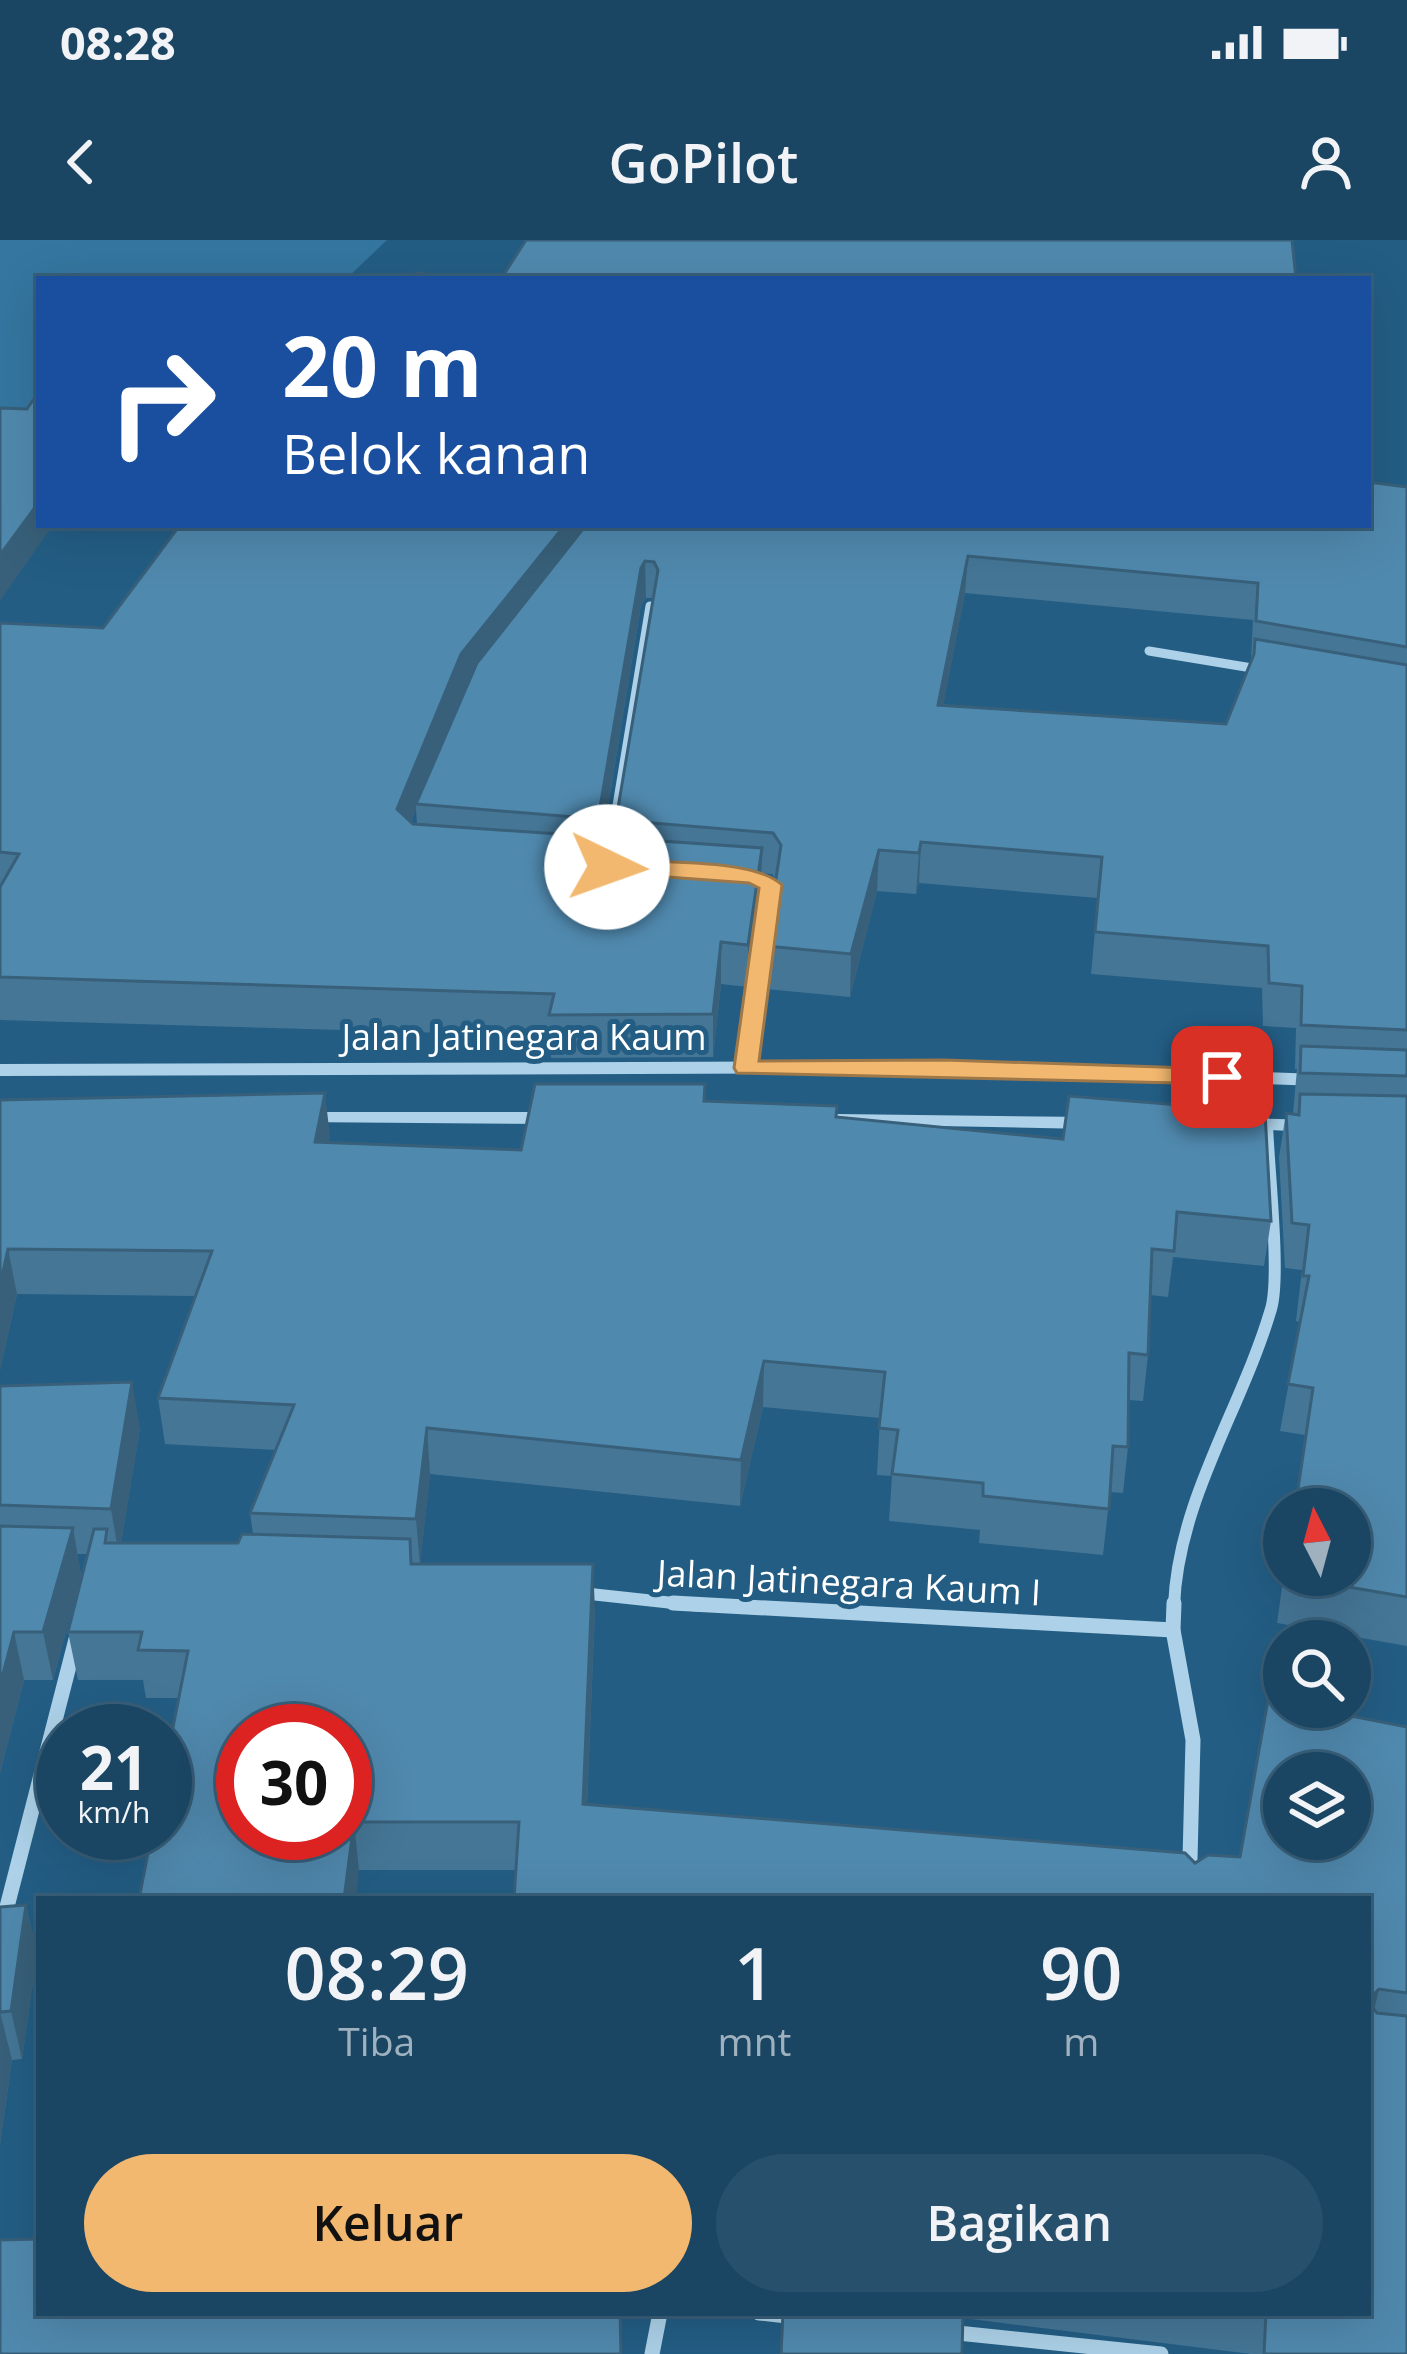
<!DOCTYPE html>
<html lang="id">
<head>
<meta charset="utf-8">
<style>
  :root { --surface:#1a4663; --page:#27506c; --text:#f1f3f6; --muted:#9fb1be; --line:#385e78; --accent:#f3b86f }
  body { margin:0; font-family:"Open Sans",sans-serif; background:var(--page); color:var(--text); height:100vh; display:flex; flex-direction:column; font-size:45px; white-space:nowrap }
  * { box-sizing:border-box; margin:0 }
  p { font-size:39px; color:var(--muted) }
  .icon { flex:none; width:66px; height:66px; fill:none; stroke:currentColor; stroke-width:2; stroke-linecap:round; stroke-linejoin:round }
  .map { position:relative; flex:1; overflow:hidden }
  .details { position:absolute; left:36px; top:1656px; width:1335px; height:420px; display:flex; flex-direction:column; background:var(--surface); border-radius:0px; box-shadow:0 12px 48px #0002,0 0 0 3px var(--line) }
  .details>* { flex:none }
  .banner { position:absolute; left:36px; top:36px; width:1335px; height:252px; border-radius:0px; box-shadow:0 12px 48px #0002,0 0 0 3px var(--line); background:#1a4fa0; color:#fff; overflow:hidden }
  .needle { width:78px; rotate:354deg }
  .controls { position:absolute; left:1263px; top:1248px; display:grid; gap:24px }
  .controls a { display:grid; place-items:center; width:108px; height:108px; border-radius:50%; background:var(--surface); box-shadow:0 12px 48px #0002,0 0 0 3px var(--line); font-size:60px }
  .speed { position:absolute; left:36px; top:1464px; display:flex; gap:24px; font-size:60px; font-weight:700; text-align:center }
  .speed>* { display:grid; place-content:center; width:156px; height:156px; border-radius:50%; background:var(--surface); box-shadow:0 12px 48px #0002,0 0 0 3px var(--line); line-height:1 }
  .speed small { font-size:30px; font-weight:400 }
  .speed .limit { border:18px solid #d22; background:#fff; color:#111 }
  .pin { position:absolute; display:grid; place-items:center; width:102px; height:102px; color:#fff; margin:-51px; border-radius:24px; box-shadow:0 6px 18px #0006 }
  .me { position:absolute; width:132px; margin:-66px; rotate:93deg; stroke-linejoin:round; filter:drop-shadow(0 0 9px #0008) }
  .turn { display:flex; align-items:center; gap:42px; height:252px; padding:0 48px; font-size:54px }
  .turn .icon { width:156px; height:156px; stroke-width:2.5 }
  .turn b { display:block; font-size:84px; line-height:102px }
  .eta { display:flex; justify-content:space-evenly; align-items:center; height:204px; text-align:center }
  .eta b { font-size:72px; font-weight:600; line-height:84px }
  .cta { display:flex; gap:24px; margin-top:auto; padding:24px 48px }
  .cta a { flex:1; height:138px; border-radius:72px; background:var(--accent); color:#111; font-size:48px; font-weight:600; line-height:138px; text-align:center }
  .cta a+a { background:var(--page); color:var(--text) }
  .status { display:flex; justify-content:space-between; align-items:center; height:84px; padding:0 60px; background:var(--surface); direction:ltr }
  .status svg { height:33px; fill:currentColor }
  header { display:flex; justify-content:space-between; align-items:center; height:156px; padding:0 48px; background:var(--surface); font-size:54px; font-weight:600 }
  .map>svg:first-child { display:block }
</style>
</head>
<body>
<div class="status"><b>08:28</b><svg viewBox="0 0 49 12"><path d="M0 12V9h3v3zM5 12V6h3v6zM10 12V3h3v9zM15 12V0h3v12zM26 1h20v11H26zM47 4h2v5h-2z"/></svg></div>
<header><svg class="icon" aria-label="back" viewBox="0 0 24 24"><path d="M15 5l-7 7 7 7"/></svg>GoPilot<svg class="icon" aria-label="person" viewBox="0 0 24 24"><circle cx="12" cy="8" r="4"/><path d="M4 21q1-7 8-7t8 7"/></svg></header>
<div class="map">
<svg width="1407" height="2114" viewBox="0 0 1407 2114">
  <rect width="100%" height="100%" fill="#235d84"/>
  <!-- green -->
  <path fill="#3476a0" d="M0,0H387L346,39H39V179L0,191Z"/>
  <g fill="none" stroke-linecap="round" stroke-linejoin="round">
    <!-- minor-far2 -->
    <g stroke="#acd1e8" stroke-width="9">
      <path d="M1149,411L1264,430"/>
      <path d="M609,614L650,366"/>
      <path d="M750,636L771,645L751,789"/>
    </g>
    <!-- minor-far1 -->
    <g stroke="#acd1e8" stroke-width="12">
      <path d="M746,828L752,786"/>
      <path d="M581,1353L701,1366"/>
      <path d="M1174,1366C1178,1260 1242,1168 1271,1069C1281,1036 1268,924 1267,884"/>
    </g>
    <!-- minor -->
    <g stroke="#acd1e8" stroke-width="15">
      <path d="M673,1363L1173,1390"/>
      <path d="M1174,1363L1173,1390L1193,1500L1189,1659"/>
      <path d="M0,1694L76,1399"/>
      <path d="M759,2073L796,2077"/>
      <path d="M948,2092L1161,2114"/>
      <path d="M652,2114L660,2073"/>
    </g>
    <!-- tertiary -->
    <g fill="#acd1e8" fill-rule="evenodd">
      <path d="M944,821L1319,834L1328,840L1319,846L944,833L0,836V824Z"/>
      <path d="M304,872H555L565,878L555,884L297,882L294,878L297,874Z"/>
      <path d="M838,874L1089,877L1099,883L1089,889L831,884L828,880L831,876Z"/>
      <path d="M1240,878L1310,880L1320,886L1310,892L1233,888L1230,884L1233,880Z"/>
    </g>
  </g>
  <!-- wall -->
  <g fill="#457696" fill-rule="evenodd">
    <path d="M1407,247V1406L1277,1383L1284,1333V1335H1350V1269H1294L1305,1195L1280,1191L1300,1082L1296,1081L1302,1030L1285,1028L1279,917L1286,873L1293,874L1297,829H1295L1296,788L1263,786L1262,748L1091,734L1098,658L919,643L916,654L877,651L850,757L766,749V706L776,639L772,634L762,633L761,649L748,747L721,744L713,817L551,818L550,796L0,780V383L103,388L180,285ZM965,353L1253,380L1251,419L1226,484L943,465ZM646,358H654L616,580L617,598L603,597L641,365ZM416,569L417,584L411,582Z"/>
    <path d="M705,844V861L836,878L1271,981L1264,1026L1173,1017L1168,1057L1150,1055L1148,1115L1143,1161L1129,1160L1128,1207L1123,1253L1110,1252L1103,1315L979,1303L980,1290L889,1281L892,1236L877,1235L880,1178L763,1167L740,1266L430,1234L420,1324L595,1371L587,1564L1195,1623L1240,1617L1407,1487V2114H1251L963,2078L783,2073H1368V1659L516,1630H359L179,1458H146L143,1440H78L68,1392L88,1314H77L81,1335L53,1440H24L0,1533V1146L140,1188L121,1303H238L253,1294L250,1273L276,1210L165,1204L158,1158L195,1056L17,1054L0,1130V860L330,897L328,903L521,910Z"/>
    <path d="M26,1665L37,1713L22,1819L12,1820L0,1904V1667Z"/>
  </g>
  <!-- shaded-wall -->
  <g fill="#38607a">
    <path d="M39,262V285H53L0,361V315Z"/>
    <path d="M565,285H595L416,564V569L400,610L397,569L461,414Z"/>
    <path d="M968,316L965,353L936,504L938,465Z"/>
    <path d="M645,321L646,358L641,365L599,620L598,579L641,328Z"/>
    <path d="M921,602L919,643L916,654L919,613Z"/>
    <path d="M762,608L761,649L748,747V705Z"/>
    <path d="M879,610L877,651L850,757L851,714Z"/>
    <path d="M721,702V744L713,817V774Z"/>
    <path d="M325,853L330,897L320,947L315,902Z"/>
    <path d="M8,1009L17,1054L0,1130V1045Z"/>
    <path d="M764,1121L763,1167L740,1266L741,1220Z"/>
    <path d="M132,1142L140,1188L119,1316L111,1269Z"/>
    <path d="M427,1188L430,1234L420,1326L416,1279Z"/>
    <path d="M73,1288L81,1335L53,1440L43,1392Z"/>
    <path d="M593,1324L595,1371L585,1612L583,1564Z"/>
    <path d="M14,1392L24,1440L0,1533V1445Z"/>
    <path d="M354,1582L359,1630L356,1659H344Z"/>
    <path d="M26,1665L37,1713L22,1819L11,1771Z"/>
    <path d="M1379,1749L1368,1797V1760Z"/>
    <path d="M0,1772L12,1820L0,1904Z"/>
  </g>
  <!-- building -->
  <g fill="#5089ae" stroke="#38607a" stroke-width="3" fill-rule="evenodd">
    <path d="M526,0H1292L1296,39H501Z"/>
    <path d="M416,33L476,39H409Z"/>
    <path d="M33,160H39V262L0,315V168L27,169Z"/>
    <path d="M1368,242L1407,247V407L1256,381L1258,343L968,316L938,465L1226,484L1254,414L1255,399L1407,425V790L1301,785L1302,746L1269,743L1268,706L1095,692L1102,617L921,602L919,613L879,610L851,714L766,706L781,605L773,593L616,580L658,330L654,322L645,321L641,328L598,579L416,564L477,423L586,285H1368Z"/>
    <path d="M180,285H565L461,414L397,569L413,584L762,608L748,705L721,702L713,774L549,775L554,754L0,737V647L19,614L0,612V383L103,388Z"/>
    <path d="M1301,806L1407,810V836L1300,833Z"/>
    <path d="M535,844H705L704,861L837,866L836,877L1063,899L1069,856L1265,872L1271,981L1177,972L1174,1011L1152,1009L1148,1115L1129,1113L1128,1207L1113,1206L1109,1269L983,1256V1243L892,1234L898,1190L879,1188L885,1132L764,1121L741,1220L427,1188L416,1279L250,1273L294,1165L158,1158L212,1011L8,1009L0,1045V860L325,853L315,902L521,910Z"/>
    <path d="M1300,854L1407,856V1357L1285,1336L1350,1335V1269H1295L1313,1148L1288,1144L1309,1036H1303L1309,985L1292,983L1286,873L1299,875Z"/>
    <path d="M132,1142L111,1269L0,1265V1146Z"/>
    <path d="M0,1286L73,1288L43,1392H14L0,1445Z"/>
    <path d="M94,1289H107L105,1303H238L242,1294L410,1299L411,1324H593L583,1564L1185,1613L1195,1623L1208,1615L1240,1617L1268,1460L1284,1463V1467H1306L1407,1487V1753L1379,1749L1368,1760V1659H514L519,1582H354L344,1659H139L152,1593H165V1528L188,1411L138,1410L142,1392H68ZM243,1491H345V1593H243ZM1284,1533H1350V1599H1284Z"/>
    <path d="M26,1665L11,1771L0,1772V1774V1667Z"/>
    <path d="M1368,1762L1377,1773L1407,1776V2114H1264L1266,2073H1368Z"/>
    <path d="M39,1999V2073H620L621,2114H0V2000Z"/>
    <path d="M783,2073H963L962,2114H781Z"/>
  </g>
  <!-- route -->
  <path fill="#f3b86f" stroke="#9e7848" stroke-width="3" d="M607,620C649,623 753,617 782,645L759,821L944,820L1222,829L1234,837L1222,844L737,833L734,828L759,648L749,643L599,632L596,627Z"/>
  <g text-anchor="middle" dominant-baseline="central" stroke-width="10" stroke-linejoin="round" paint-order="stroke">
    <!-- street labels -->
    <g font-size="36" fill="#fff" stroke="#235d84">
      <text x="524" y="796">Jalan Jatinegara Kaum</text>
      <text transform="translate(849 1342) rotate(3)">Jalan Jatinegara Kaum I</text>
    </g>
  </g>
</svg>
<div class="controls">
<a><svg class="needle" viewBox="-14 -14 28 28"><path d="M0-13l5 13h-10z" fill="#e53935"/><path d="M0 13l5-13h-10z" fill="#9fb1be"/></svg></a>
<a><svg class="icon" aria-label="search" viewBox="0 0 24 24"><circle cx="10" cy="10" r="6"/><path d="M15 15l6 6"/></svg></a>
<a><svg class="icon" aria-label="layers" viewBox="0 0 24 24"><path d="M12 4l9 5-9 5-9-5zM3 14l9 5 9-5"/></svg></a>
</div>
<div class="speed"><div>21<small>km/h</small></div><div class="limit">30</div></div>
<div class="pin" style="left:1222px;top:837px;background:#d93025"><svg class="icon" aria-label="arrive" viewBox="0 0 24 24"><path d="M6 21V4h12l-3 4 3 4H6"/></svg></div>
<svg class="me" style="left:607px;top:627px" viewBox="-20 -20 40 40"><circle r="19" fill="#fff"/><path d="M0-13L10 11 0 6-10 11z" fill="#f3b86f"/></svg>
<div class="banner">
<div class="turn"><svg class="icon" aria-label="right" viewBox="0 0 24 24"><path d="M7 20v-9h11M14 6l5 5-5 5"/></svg><div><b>20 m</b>Belok kanan</div></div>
</div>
<section class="details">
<div class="eta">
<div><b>08:29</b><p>Tiba</p></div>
<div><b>1</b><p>mnt</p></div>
<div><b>90</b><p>m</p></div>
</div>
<div class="cta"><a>Keluar</a><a>Bagikan</a></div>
</section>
</div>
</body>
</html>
